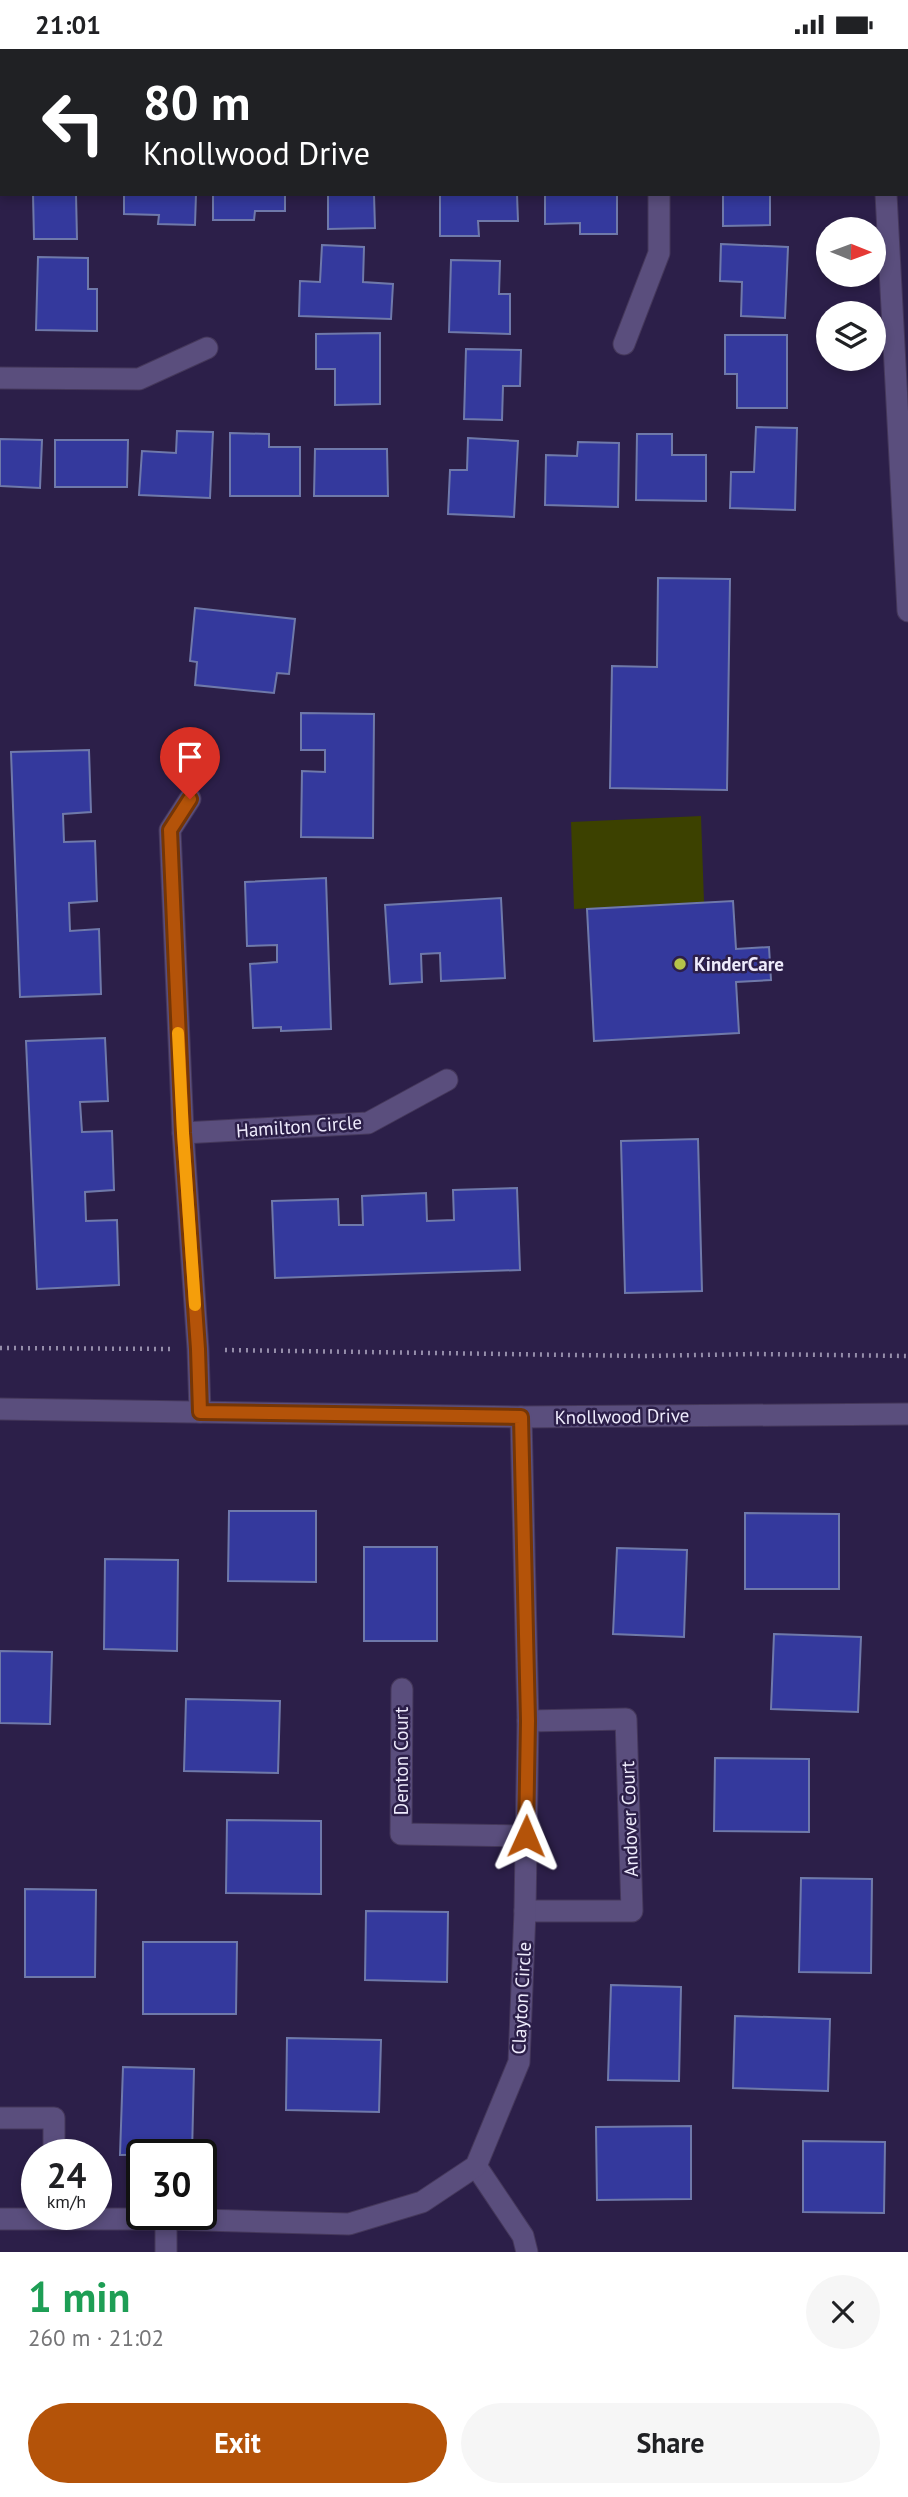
<!DOCTYPE html>
<html lang="en">
<head>
<meta charset="utf-8">
<style>
  :root { --surface:#fff; --page:#f6f6f6; --text:#202124; --muted:#757577; --accent:#b45309 }
  body { margin:0; font-family:"PT Sans",sans-serif; background:var(--page); color:var(--text); height:100vh; display:flex; flex-direction:column; font-size:26px; white-space:nowrap }
  * { box-sizing:border-box; margin:0 }
  p { font-size:23px; color:var(--muted) }
  .icon { flex:none; width:38px; height:38px; fill:none; stroke:currentColor; stroke-width:2; stroke-linecap:round; stroke-linejoin:round }
  .map { position:relative; height:2203px; overflow:hidden }
  .sheet { display:flex; flex-direction:column; background:var(--surface); flex:1 }
  .sheet>* { flex:none }
  .guide { position:absolute; left:0px; top:0px; width:908px; height:147px; box-shadow:0 4px 10px #0003; background:#202124; color:#fff; overflow:hidden }
  .needle { width:46px; rotate:91deg }
  .controls { position:absolute; left:816px; top:168px; display:grid; gap:14px }
  .controls a { display:grid; place-items:center; width:70px; height:70px; border-radius:50%; background:var(--surface); box-shadow:0 4px 10px #0003; font-size:35px }
  .speed { position:absolute; left:21px; top:2090px; display:flex; gap:14px; font-size:35px; font-weight:700; text-align:center }
  .speed>* { display:grid; place-content:center; width:91px; height:91px; border-radius:50%; background:var(--surface); box-shadow:0 4px 10px #0003; line-height:1 }
  .speed small { font-size:18px; font-weight:400 }
  .speed .limit { border:4px solid #111; border-radius:10px; background:#fff; color:#111 }
  .pin { position:absolute; display:grid; place-items:center; width:60px; height:60px; color:#fff; margin:-72px -30px; border-radius:50% 50% 50% 0; rotate:-45deg; box-shadow:0 0 7px #0007 }
  .pin .icon { rotate:45deg }
  .me { position:absolute; width:77px; margin:-38px; rotate:1deg; stroke-linejoin:round; filter:drop-shadow(0 0 5px #0008) }
  .turn { display:flex; align-items:center; gap:24px; height:147px; padding:0 28px; font-size:32px }
  .turn .icon { width:91px; height:91px; stroke-width:2.5 }
  .turn b { display:block; font-size:49px; line-height:60px }
  .round { display:grid; place-items:center; flex:none; width:74px; height:74px; border-radius:37px; background:var(--page) }
  .overview { display:flex; align-items:center; justify-content:space-between; height:119px; padding:0 28px }
  h1 { font-size:42px; font-weight:600; line-height:52px; color:#1e9e55 }
  .primary-button { display:flex; gap:14px; margin-top:auto; padding:14px 28px }
  .primary-button a { flex:1; height:80px; border-radius:42px; background:var(--accent); color:#fff; font-size:28px; font-weight:600; line-height:80px; text-align:center }
  .primary-button a+a { background:var(--page); color:var(--text) }
  .status { display:flex; justify-content:space-between; align-items:center; height:49px; padding:0 35px; background:var(--surface); direction:ltr }
  .status svg { height:19px; fill:currentColor }
  .map>svg:first-child { display:block }
</style>
</head>
<body>
<div class="status"><b>21:01</b><svg viewBox="0 0 49 12"><path d="M0 12V9h3v3zM5 12V6h3v6zM10 12V3h3v9zM15 12V0h3v12zM26 1h20v11H26zM47 4h2v5h-2z"/></svg></div>
<div class="map">
<svg width="908" height="2203" viewBox="0 0 908 2203">
  <rect width="100%" height="100%" fill="#2c1f49"/>
  <!-- green -->
  <path fill="#3c4100" d="M701,767L704,853L574,860L571,773Z"/>
  <!-- building -->
  <g fill="#34399d" stroke="#6f79aa" stroke-width="2">
    <rect x="7" y="0" width="71" height="2"/>
    <rect x="224" y="0" width="72" height="2"/>
    <rect x="314" y="0" width="72" height="2"/>
    <path d="M33,145H100H76L77,190H34Z"/>
    <path d="M124,145H196L195,176L158,175L159,166L124,165Z"/>
    <path d="M213,145H285V162H255L254,171H213Z"/>
    <path d="M328,145H374L375,179L328,180Z"/>
    <path d="M440,145H517L518,172H478L479,187H440Z"/>
    <path d="M545,145H617V185H580V174L545,175Z"/>
    <path d="M723,145H770V176L723,177Z"/>
    <path d="M721,195L788,198L785,269L741,267L742,233L720,232Z"/>
    <path d="M322,196L364,198L363,233L393,235L391,270L299,267L300,232L320,233Z"/>
    <path d="M38,208L88,209V240H97V282L36,281Z"/>
    <path d="M451,211L500,212L499,245H510V285L449,283Z"/>
    <path d="M380,284V355L335,356V320H316V285Z"/>
    <path d="M725,286H787V359H737V325H725Z"/>
    <path d="M466,300L521,301L520,337H503L502,371L464,370Z"/>
    <path d="M756,378L797,379L795,461L730,459L731,423H754Z"/>
    <path d="M177,382L213,383L210,449L139,446L142,402L176,404Z"/>
    <path d="M230,384L269,385V398H300V447H230Z"/>
    <path d="M637,385H672V406H706V452L636,451Z"/>
    <path d="M468,389L518,392L514,468L448,465L450,421H467Z"/>
    <path d="M0,390L42,391L40,439L0,437Z"/>
    <path d="M55,391H128L127,438H55Z"/>
    <path d="M578,393L619,394L618,458L545,456L546,406L577,407Z"/>
    <path d="M315,400H387L388,447H314Z"/>
    <path d="M658,529L730,530L727,741L610,739L612,617L657,618Z"/>
    <path d="M195,559L295,570L289,625L277,624L274,644L195,636L197,613L190,612Z"/>
    <path d="M301,664L374,665L373,789L301,788L302,722L325,723V701H301Z"/>
    <path d="M89,701L91,763L63,765L64,793L95,792L97,852L69,854L70,882L99,880L101,945L20,948L11,703Z"/>
    <path d="M326,829L331,980L281,982V978L253,979L250,915L277,913V896L247,897L245,833Z"/>
    <path d="M501,849L505,929L441,932L440,904L421,905L422,933L390,935L385,856Z"/>
    <path d="M733,852L736,900L769,898L771,931L736,933L739,984L594,992L587,860Z"/>
    <path d="M105,989L108,1052L80,1053L82,1083L112,1082L114,1141L85,1143L86,1172L117,1171L119,1236L37,1240L26,992Z"/>
    <path d="M698,1090L702,1242L625,1244L621,1092Z"/>
    <path d="M517,1139L520,1221L275,1229L272,1152L338,1150L339,1176H363L362,1147L426,1144L427,1172L454,1171L453,1141Z"/>
    <path d="M229,1462H316V1533L228,1532Z"/>
    <path d="M745,1464L839,1465V1540H745Z"/>
    <rect x="364" y="1498" width="73" height="94"/>
    <path d="M617,1499L687,1501L684,1588L613,1585Z"/>
    <path d="M105,1510L178,1511L177,1602L104,1600Z"/>
    <path d="M774,1585L861,1588L858,1663L771,1660Z"/>
    <path d="M0,1602L52,1603L50,1675L0,1674Z"/>
    <path d="M186,1650L280,1652L278,1724L184,1722Z"/>
    <path d="M715,1709L809,1710V1783L714,1782Z"/>
    <path d="M227,1771L321,1772V1845L226,1844Z"/>
    <path d="M801,1829L872,1830L871,1924L799,1923Z"/>
    <path d="M25,1840L96,1841L95,1928H25Z"/>
    <path d="M366,1862L448,1863L447,1933L365,1931Z"/>
    <path d="M143,1893H237L236,1965H143Z"/>
    <path d="M611,1936L681,1938L679,2032L608,2031Z"/>
    <path d="M735,1967L830,1970L828,2042L733,2039Z"/>
    <path d="M287,1989L381,1991L379,2063L286,2061Z"/>
    <path d="M123,2018L194,2020L192,2105L120,2106Z"/>
    <path d="M691,2077V2150L597,2151L596,2078Z"/>
    <path d="M803,2092L885,2093L884,2164L803,2163Z"/>
  </g>
  <g fill="none" stroke-linecap="round" stroke-linejoin="round">
    <defs>
      <g id="minor">
        <path d="M875,0V2"/>
        <path d="M661,2V0"/>
        <path d="M886,145L908,562"/>
        <path d="M624,295L659,204V145"/>
        <path d="M0,329L139,330L207,299"/>
        <path d="M190,750L170,781L183,1084L198,1300L200,1363"/>
        <path d="M183,1084L368,1074L447,1031"/>
        <path d="M0,1360L521,1368L908,1365"/>
        <path d="M402,1640L401,1785L526,1787"/>
        <path d="M525,1862H632L626,1670L528,1672"/>
        <path d="M0,2069H54V2105"/>
        <path d="M476,2117L523,2187L527,2203"/>
        <path d="M0,2170H166L349,2175L422,2153L476,2117L519,2013L525,1862L528,1672L521,1368"/>
        <path d="M166,2203V2170"/>
      </g>
    </defs>
    <!-- minor casing -->
    <use href="#minor" stroke="#45385b" stroke-width="23"/>
    <!-- path -->
    <g stroke="#958daa" stroke-width="4.5" stroke-dasharray="2 5" stroke-linecap="butt">
      <path d="M0,1299L171,1300"/>
      <path d="M225,1301L644,1307L756,1305L908,1307"/>
    </g>
    <!-- minor -->
    <use href="#minor" stroke="#5a4e7d" stroke-width="21"/>
  </g>
  <g fill="none" stroke-linecap="round" stroke-linejoin="round">
    <defs>
      <path id="route" d="M190,750L170,781L183,1084L198,1300L200,1363L521,1368L528,1672L526,1787"/>
    </defs>
    <!-- route casing -->
    <use href="#route" stroke="#753606" stroke-width="18"/>
    <!-- route -->
    <use href="#route" stroke="#b45309" stroke-width="12"/>
    <!-- slow -->
    <path stroke="#f59e0b" stroke-width="12" d="M178,984L183,1084L195,1256"/>
  </g>
  <!-- markers -->
  <circle fill="#b5c249" stroke="#2c1f49" stroke-width="2.5" cx="680" cy="915" r="7"/>
  <g text-anchor="middle" dominant-baseline="central" stroke-width="5" stroke-linejoin="round" paint-order="stroke">
    <!-- poi labels -->
    <g font-size="19" font-weight="bold" fill="#eeebfc" stroke="#2c1f49" text-anchor="start">
      <text x="694" y="915">KinderCare</text>
    </g>
    <!-- street labels -->
    <g font-size="19" fill="#eeebfc" stroke="#2c1f49">
      <text transform="translate(299 1077) rotate(-4)">Hamilton Circle</text>
      <text transform="translate(622 1367) rotate(-1)">Knollwood Drive</text>
      <text transform="translate(401 1712) rotate(-90)">Denton Court</text>
      <text transform="translate(629 1770) rotate(-92)">Andover Court</text>
      <text transform="translate(521 1949) rotate(-87)">Clayton Circle</text>
    </g>
  </g>
</svg>
<div class="controls">
<a><svg class="needle" viewBox="-14 -14 28 28"><path d="M0-13l5 13h-10z" fill="#e53935"/><path d="M0 13l5-13h-10z" fill="#757577"/></svg></a>
<a><svg class="icon" aria-label="layers" viewBox="0 0 24 24"><path d="M12 4l9 5-9 5-9-5zM3 14l9 5 9-5"/></svg></a>
</div>
<div class="speed"><div>24<small>km/h</small></div><div class="limit">30</div></div>
<div class="pin" style="left:190px;top:750px;background:#d93025"><svg class="icon" aria-label="arrive" viewBox="0 0 24 24"><path d="M6 21V4h12l-3 4 3 4H6"/></svg></div>
<svg class="me" style="left:526px;top:1787px" viewBox="-20 -20 40 40"><path d="M0-17L14 15 0 8-14 15z" fill="#b45309" stroke="#fff" stroke-width="4"/></svg>
<div class="guide">
<div class="turn"><svg class="icon" aria-label="left" viewBox="0 0 24 24"><path d="M17 20v-9H6M10 6l-5 5 5 5"/></svg><div><b>80 m</b>Knollwood Drive</div></div>
</div>
</div>
<section class="sheet">
<div class="overview"><div><h1>1 min</h1><p>260 m · 21:02</p></div><a class="round"><svg class="icon" aria-label="close" viewBox="0 0 24 24"><path d="M6 6l12 12M18 6L6 18"/></svg></a></div>
<div class="primary-button"><a>Exit</a><a>Share</a></div>
</section>
</body>
</html>
